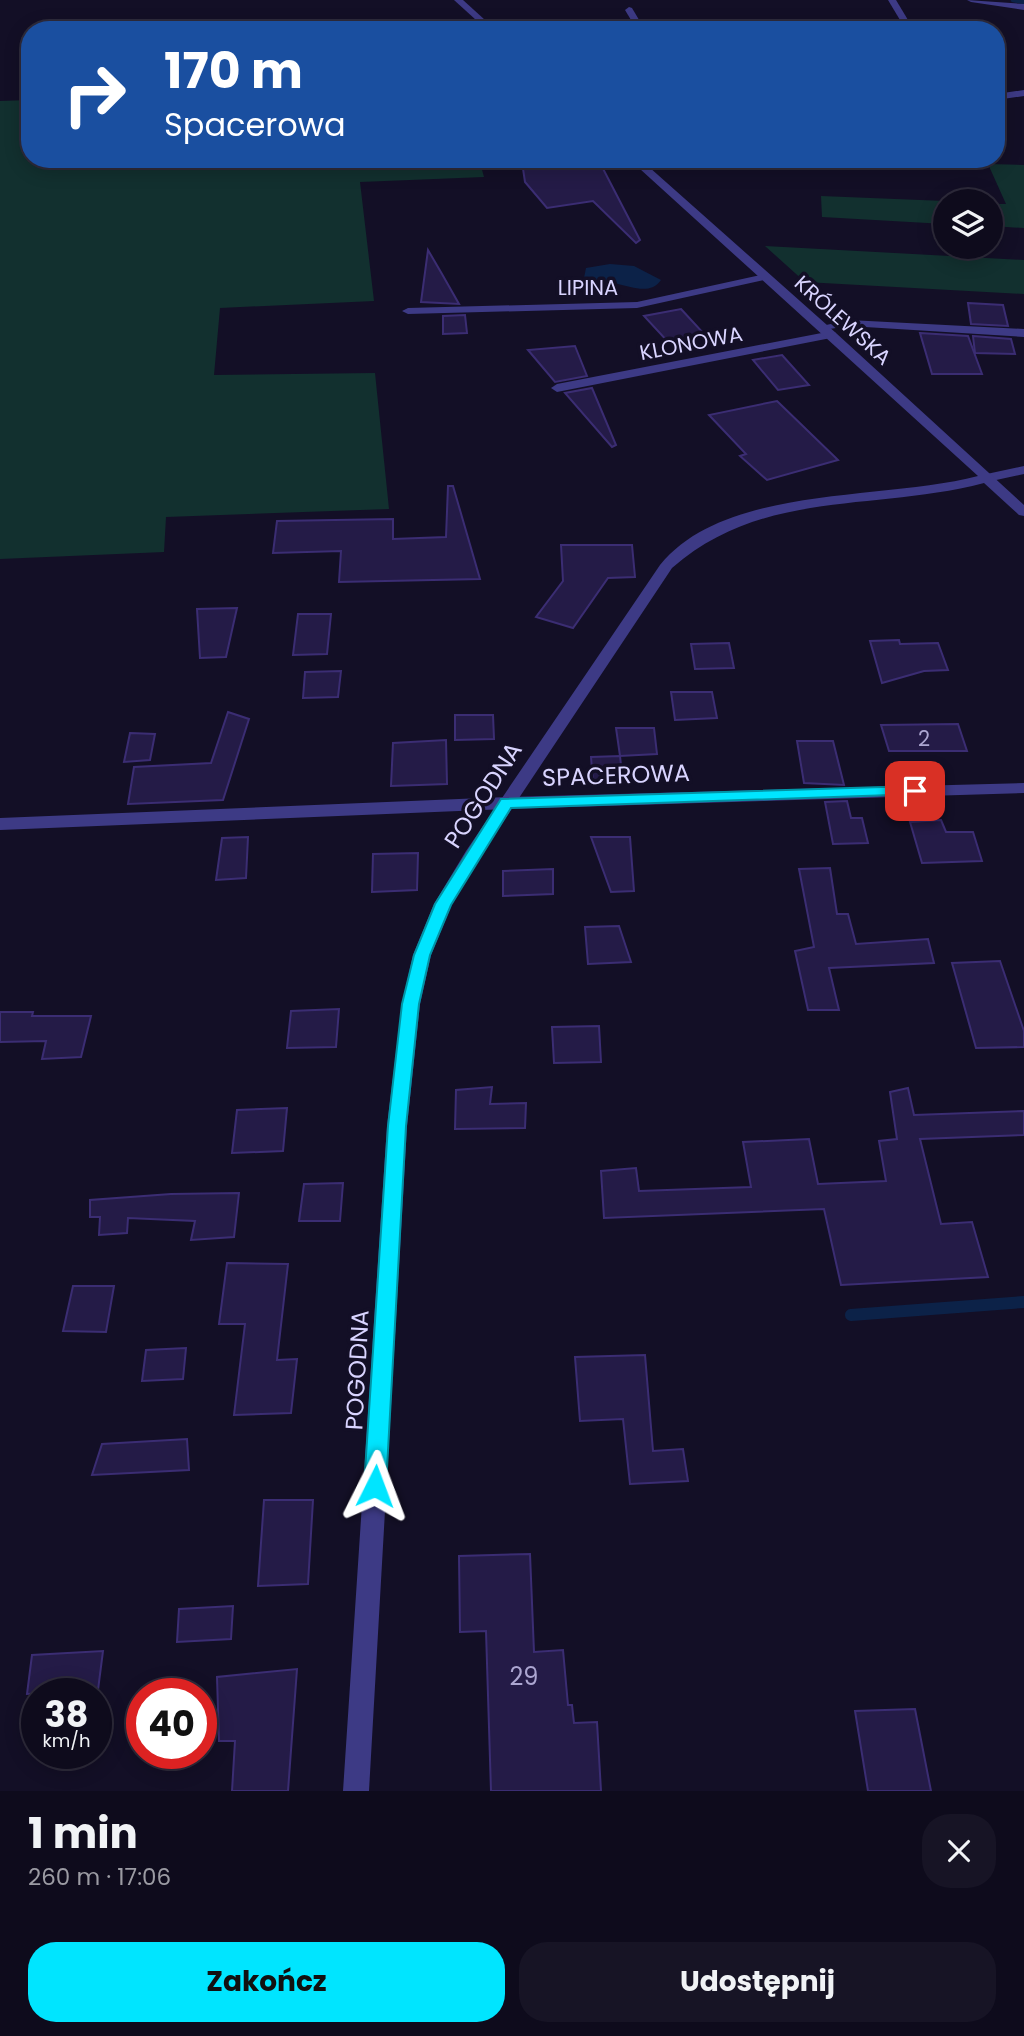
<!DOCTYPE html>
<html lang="pl">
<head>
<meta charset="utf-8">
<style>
  :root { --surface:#0e0b1c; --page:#171425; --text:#f1f3f6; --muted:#9b9ba3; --line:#2e2b3b; --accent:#00e5ff }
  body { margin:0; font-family:Poppins,sans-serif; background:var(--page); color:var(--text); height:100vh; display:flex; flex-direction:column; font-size:26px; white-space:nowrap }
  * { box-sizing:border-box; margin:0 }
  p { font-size:23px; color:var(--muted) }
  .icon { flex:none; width:38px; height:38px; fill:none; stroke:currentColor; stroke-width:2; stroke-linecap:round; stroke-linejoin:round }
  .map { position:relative; height:1791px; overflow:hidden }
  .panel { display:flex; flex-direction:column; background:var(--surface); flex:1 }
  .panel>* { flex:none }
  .hud { position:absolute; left:21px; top:21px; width:984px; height:147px; border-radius:28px; box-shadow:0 4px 18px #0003,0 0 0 2px var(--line); background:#1a4fa0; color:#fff; overflow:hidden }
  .fabs { position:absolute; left:933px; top:189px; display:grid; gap:14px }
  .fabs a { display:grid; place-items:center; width:70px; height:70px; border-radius:50%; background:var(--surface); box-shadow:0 4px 18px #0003,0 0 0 2px var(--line); font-size:35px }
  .speed { position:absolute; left:21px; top:1678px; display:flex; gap:14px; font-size:35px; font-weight:700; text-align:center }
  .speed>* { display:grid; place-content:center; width:91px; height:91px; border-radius:50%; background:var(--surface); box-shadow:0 4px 18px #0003,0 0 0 2px var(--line); line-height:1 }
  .speed small { font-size:18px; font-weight:400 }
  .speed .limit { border:10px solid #d22; background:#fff; color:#111 }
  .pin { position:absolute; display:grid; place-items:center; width:60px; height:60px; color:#fff; margin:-30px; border-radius:14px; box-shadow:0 4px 10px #0006 }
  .me { position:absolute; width:77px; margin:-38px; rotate:3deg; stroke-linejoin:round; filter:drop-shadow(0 0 5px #0008) }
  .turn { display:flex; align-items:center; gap:24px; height:147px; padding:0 28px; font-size:32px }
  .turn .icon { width:91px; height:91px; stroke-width:2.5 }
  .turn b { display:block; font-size:49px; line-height:60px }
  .round { display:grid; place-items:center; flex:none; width:74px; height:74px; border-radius:28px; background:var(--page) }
  .overview { display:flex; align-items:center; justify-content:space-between; height:119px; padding:0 28px }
  h1 { font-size:42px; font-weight:700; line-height:52px }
  .action { display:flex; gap:14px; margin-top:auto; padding:14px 28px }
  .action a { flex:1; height:80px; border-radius:28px; background:var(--accent); color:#111; font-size:28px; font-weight:700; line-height:80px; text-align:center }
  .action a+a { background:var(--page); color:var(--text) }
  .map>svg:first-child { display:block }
</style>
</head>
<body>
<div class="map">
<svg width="1024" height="1791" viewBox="0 0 1024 1791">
  <rect width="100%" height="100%" fill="#130f26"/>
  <!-- green -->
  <g fill="#12302f">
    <path d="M30,100V159H479L484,177L360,182L374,301L220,308L214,375L375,373L389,509L166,517L164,552L0,559V101Z"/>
    <path d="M988,164L1024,165V228L991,226V204H1006Z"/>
    <path d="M821,196L945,201V224L822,217Z"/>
    <path d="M765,246L1024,260V294L805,282Z"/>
  </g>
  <!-- water -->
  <path fill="#0c2248" d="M610,264L634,266L661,280C651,295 632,287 618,284C605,283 594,287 584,278L586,268Z"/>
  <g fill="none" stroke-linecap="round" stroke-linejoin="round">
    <!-- stream-far1 -->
    <path stroke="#0c2248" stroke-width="4.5" d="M1013,0L1024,2"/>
    <!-- stream -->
    <path stroke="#0c2248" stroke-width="12" d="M851,1315L1024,1302"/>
  </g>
  <!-- building -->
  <g fill="#241b47" stroke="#3b2d73" stroke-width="2">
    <path d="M598,159L640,240L636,243L593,201L547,208L525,182L522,162Z"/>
    <path d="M428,250L442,274L459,304L421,302Z"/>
    <path d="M968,303L1003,305L1008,326L971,324Z"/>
    <path d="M681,309L706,336L669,343L644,316Z"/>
    <path d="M465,315L467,333L443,334V316Z"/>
    <path d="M920,333L968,336L982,374H932Z"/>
    <path d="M973,336L1011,339L1015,354L975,353Z"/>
    <path d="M575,346L587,376L555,382L528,350Z"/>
    <path d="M782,355L809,385L778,390L753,360Z"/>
    <path d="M592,388L616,445L612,447L565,393Z"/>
    <path d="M777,401L838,460L767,480L740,456L746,454L709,415Z"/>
    <path d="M448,486H453L480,579L339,582L341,551L273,553L277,521L393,519V539L446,537Z"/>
    <path d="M561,545H632L635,577L608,578L573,628L536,617L563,581Z"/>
    <path d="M237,608L226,657L200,658L197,609Z"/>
    <path d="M298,614H331L327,654L293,655Z"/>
    <path d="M899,640L900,644L938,643L948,670L924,671L882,683L870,641Z"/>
    <path d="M729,643L734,668L695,669L691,644Z"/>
    <path d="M341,671L338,697L303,698L305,672Z"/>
    <path d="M671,692H712L717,718L675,720Z"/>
    <path d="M228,712L249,719L223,800L128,804L134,767L211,763Z"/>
    <path d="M455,715H493L494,739L455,740Z"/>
    <path d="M958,724L967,751H889L881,725Z"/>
    <path d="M616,728H654L657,754L620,756Z"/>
    <path d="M130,733L155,734L150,760L124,762Z"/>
    <path d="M446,740L447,784L391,786L393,743Z"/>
    <path d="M797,741H833L844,785L804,783Z"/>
    <path d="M620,756L623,783H593L591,757Z"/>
    <path d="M847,801L851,818H862L868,843L833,844L825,802Z"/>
    <path d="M941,820L946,832H973L982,861L922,863L910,822Z"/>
    <path d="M248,837L246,878L216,880L222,838Z"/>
    <path d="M591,837H630L634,891L611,892Z"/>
    <path d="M418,853L417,890L372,892L373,854Z"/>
    <path d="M830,868L837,914H848L856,944L928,939L934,963L829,968L839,1010H808L795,951L814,947L799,869Z"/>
    <path d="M553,869V894L503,896V871Z"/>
    <path d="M619,926L631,962L588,964L585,927Z"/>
    <path d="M1000,961L1024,1031V1047L976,1048L952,963Z"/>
    <path d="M339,1009L336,1047L287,1048L291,1011Z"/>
    <path d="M0,1012H33L32,1016H91L81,1057L42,1059L46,1041L0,1042Z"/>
    <path d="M599,1026L601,1062L554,1063L552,1027Z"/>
    <path d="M492,1087L490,1104L526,1103L525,1128L455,1129L456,1090Z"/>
    <path d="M908,1088L914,1115L1024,1111V1135L920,1139L941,1224L972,1222L988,1277L841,1285L824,1209L604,1218L601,1171L636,1168L639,1191L751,1187L743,1142L809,1139L818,1184L886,1181L879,1141L897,1139L890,1092Z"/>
    <path d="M287,1108L283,1151L232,1153L237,1110Z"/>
    <path d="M343,1183L340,1221H299L304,1184Z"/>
    <path d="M239,1193L234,1237L191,1240L195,1221L128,1218L127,1233L99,1235L100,1217H90V1200L171,1194Z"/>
    <path d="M227,1263L288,1264L277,1360L297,1359L291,1413L234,1415L245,1324H219Z"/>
    <path d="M73,1286H114L106,1332L63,1331Z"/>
    <path d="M186,1348L183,1379L142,1381L146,1350Z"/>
    <path d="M645,1355L653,1451L683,1449L688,1481L630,1484L623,1419L580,1421L575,1357Z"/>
    <path d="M187,1439L189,1470L92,1475L102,1444Z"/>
    <path d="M264,1500H313L308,1584L258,1586Z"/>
    <path d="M530,1554L534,1652L563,1650L568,1705H572L574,1723L597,1722L601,1791H491L486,1631L460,1632L459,1556Z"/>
    <path d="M233,1606L231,1639L177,1642L179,1609Z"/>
    <path d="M103,1651L98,1690L27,1694L32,1655Z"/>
    <path d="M297,1669L288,1791H232L235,1741H219L217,1677Z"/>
    <path d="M915,1709L931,1791H868L855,1711Z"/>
  </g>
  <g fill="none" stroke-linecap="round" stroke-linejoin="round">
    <!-- minor -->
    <g fill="#3d3a85" fill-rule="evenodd">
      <path d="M888,0H896L914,30H906Z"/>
      <path d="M967,0L1024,4V10L971,2Z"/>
      <path d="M629,7L632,8L645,30H637L625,10Z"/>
      <path d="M1024,90V96L996,100V94Z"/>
      <path d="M765,274L771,277L769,279L637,308L408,314L402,311L408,308L637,302Z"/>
      <path d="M849,320L1024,329V337L849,326L823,330L817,327Z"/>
      <path d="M832,331L836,333V337L557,392L551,388L557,384Z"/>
      <path d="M1024,466V474L987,482L980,478L982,475Z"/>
      <path d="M1024,783V793L507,809L0,830V818L507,797Z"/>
    </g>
    <!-- tertiary -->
    <g fill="#3d3a85" fill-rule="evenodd">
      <path d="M454,0H463L496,30H487Z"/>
      <path d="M629,159H640L836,333L1024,505V516L1019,515L984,483C874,512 764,488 672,568L479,858L452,904L431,955L420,1004L407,1126L369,1791H343L387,1126L402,1004L413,955L434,904L466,851L660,565C726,484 884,501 978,476Z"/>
    </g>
  </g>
  <!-- route -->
  <path fill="#00e5ff" stroke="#0095a6" stroke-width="2" d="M915,786L920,787L923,791L920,794L511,808L451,905L430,955L419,1004L406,1126L386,1486L382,1493L375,1496L367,1493L364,1486L388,1126L402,1004L414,955L435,904L501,799Z"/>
  <g text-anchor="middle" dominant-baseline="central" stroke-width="7" stroke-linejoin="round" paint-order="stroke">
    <!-- far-street labels -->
    <g font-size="21" fill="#d9d4ff" stroke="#130f26">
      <text x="588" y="287">LIPINA</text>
      <text transform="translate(843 320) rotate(42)">KRÓLEWSKA</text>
      <text transform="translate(691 343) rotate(-11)">KLONOWA</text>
    </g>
    <!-- number labels -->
    <g font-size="21" fill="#aca6d1">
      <text x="924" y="738">2</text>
    </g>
    <!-- street labels -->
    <g font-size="24" fill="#d9d4ff" stroke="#130f26">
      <text transform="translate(616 775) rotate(-2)">SPACEROWA</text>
      <text transform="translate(483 795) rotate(-57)">POGODNA</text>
      <text transform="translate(357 1370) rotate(-87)">POGODNA</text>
    </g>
    <!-- near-number labels -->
    <g font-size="24" fill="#aca6d1">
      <text x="524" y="1676">29</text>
    </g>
  </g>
</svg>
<div class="fabs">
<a><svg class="icon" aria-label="layers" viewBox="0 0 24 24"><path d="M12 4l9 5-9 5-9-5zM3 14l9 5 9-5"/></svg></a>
</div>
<div class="speed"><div>38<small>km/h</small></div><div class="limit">40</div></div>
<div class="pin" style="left:915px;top:791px;background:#d93025"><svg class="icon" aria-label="arrive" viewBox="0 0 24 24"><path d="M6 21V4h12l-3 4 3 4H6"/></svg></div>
<svg class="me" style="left:375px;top:1486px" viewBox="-20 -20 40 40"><path d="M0-17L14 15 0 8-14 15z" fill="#00e5ff" stroke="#fff" stroke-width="4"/></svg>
<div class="hud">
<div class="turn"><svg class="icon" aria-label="right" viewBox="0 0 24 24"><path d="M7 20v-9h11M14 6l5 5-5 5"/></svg><div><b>170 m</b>Spacerowa</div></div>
</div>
</div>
<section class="panel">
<div class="overview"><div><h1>1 min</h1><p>260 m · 17:06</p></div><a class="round"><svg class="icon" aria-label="close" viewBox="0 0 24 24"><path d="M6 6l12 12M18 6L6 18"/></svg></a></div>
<div class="action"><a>Zakończ</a><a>Udostępnij</a></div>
</section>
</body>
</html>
